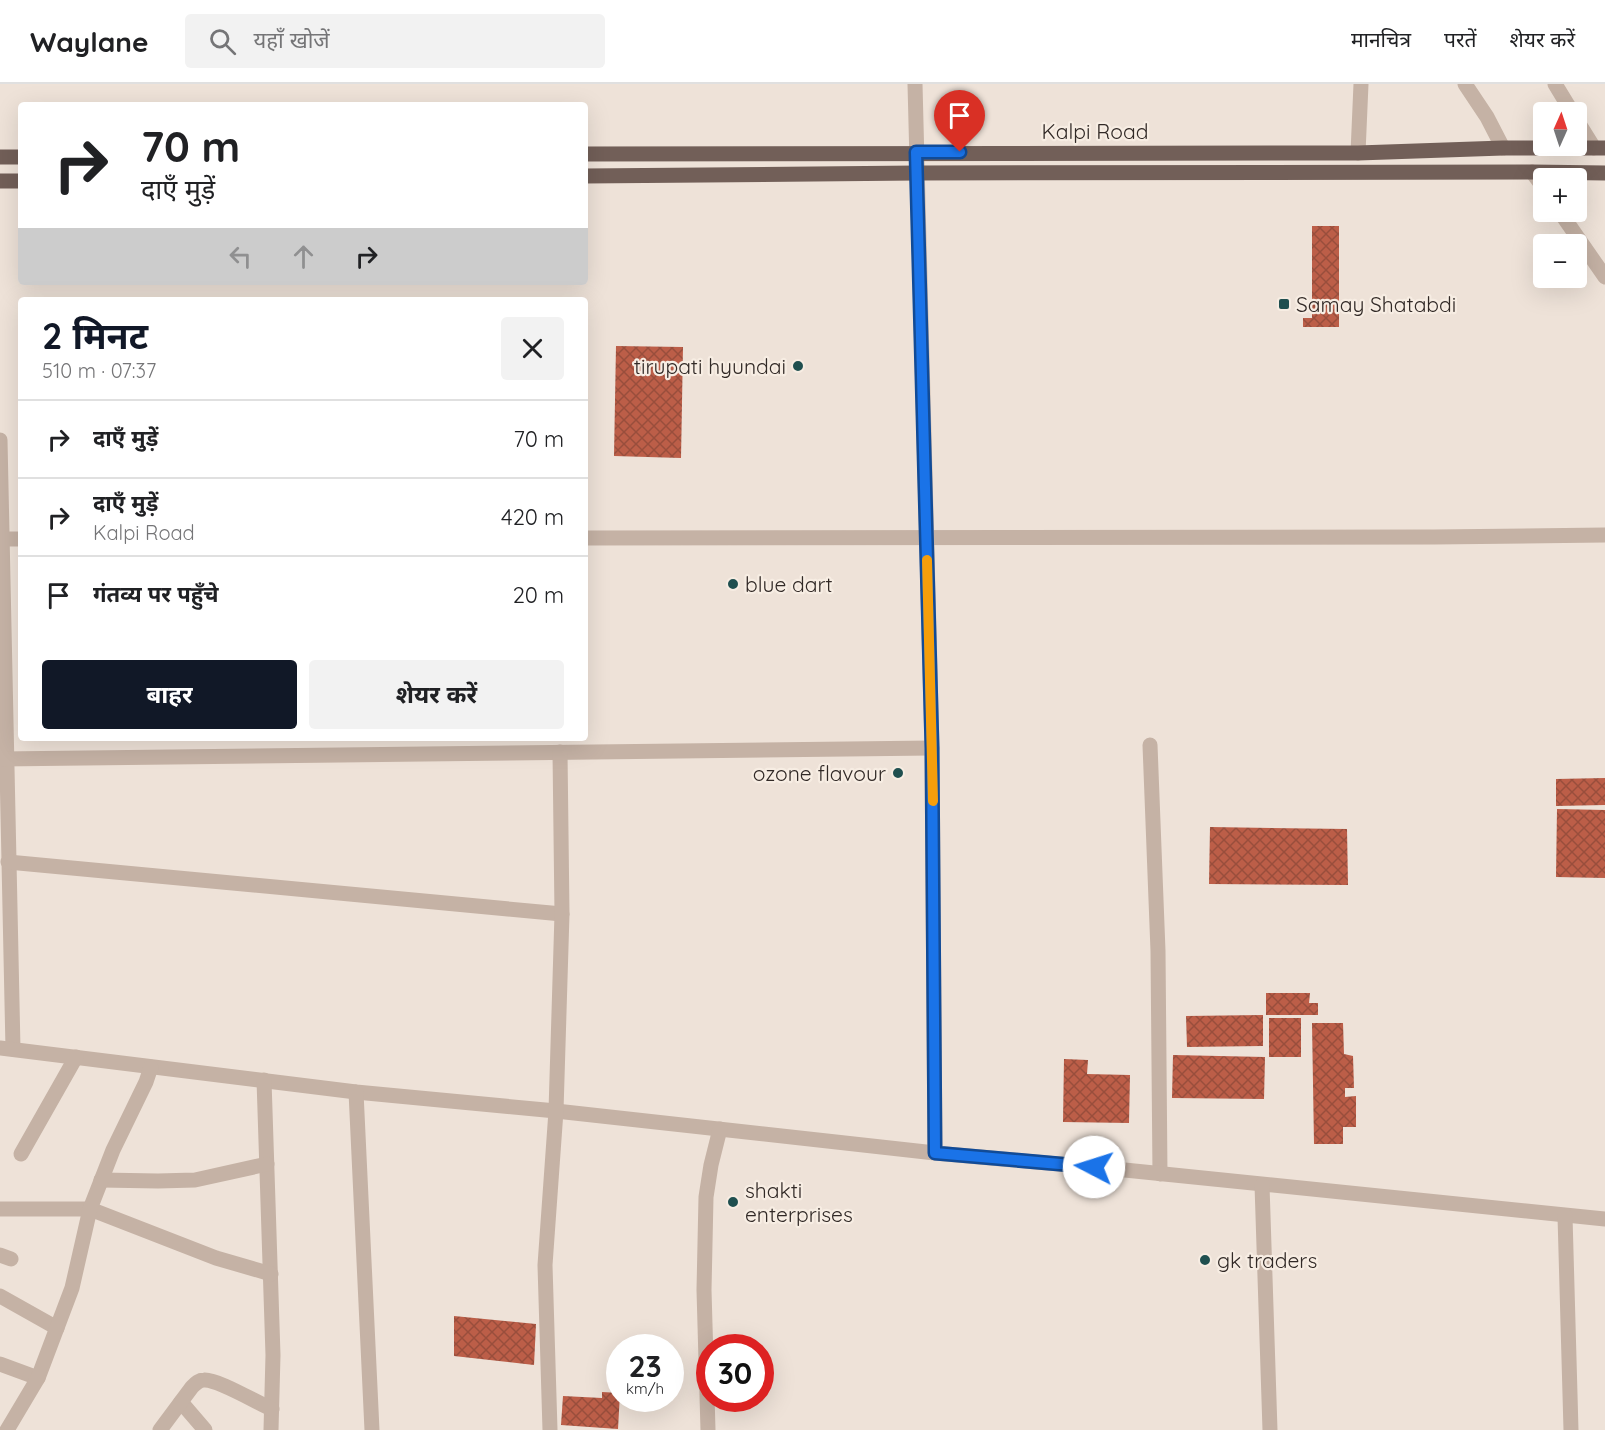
<!DOCTYPE html>
<html lang="hi">
<head>
<meta charset="utf-8">
<style>
  :root { --surface:#fff; --page:#f2f2f2; --text:#202124; --muted:#757577; --line:#e0e0e0; --accent:#111827 }
  body { margin:0; font-family:Quicksand,"Noto Sans Devanagari",sans-serif; background:var(--page); color:var(--text); height:100vh; display:flex; flex-direction:column; font-size:22px; white-space:nowrap }
  * { box-sizing:border-box; margin:0 }
  p { font-size:20px; color:var(--muted) }
  .icon { flex:none; width:33px; height:33px; fill:none; stroke:currentColor; stroke-width:2; stroke-linecap:round; stroke-linejoin:round }
  .map { position:relative; flex:1; overflow:hidden }
  .details { position:absolute; left:18px; top:213px; width:570px; height:444px; display:flex; flex-direction:column; background:var(--surface); border-radius:6px; box-shadow:0 6px 24px #0002 }
  .details>* { flex:none }
  .banner { position:absolute; left:18px; top:18px; width:570px; height:183px; border-radius:6px; box-shadow:0 6px 24px #0002; background:#fff; color:var(--text); overflow:hidden }
  .needle { width:39px; rotate:3deg }
  .controls { position:absolute; left:1533px; top:18px; display:grid; gap:12px }
  .controls a { display:grid; place-items:center; width:54px; height:54px; border-radius:6px; background:var(--surface); box-shadow:0 6px 24px #0002; font-size:30px }
  .speed { position:absolute; left:606px; top:1250px; display:flex; gap:12px; font-size:30px; font-weight:700; text-align:center }
  .speed>* { display:grid; place-content:center; width:78px; height:78px; border-radius:50%; background:var(--surface); box-shadow:0 6px 24px #0002; line-height:1 }
  .speed small { font-size:15px; font-weight:400 }
  .speed .limit { border:9px solid #d22; background:#fff; color:#111 }
  .pin { position:absolute; display:grid; place-items:center; width:51px; height:51px; color:#fff; margin:-62px -26px; border-radius:50% 50% 50% 0; rotate:-45deg; box-shadow:0 0 6px #0007 }
  .pin .icon { rotate:45deg }
  .me { position:absolute; width:66px; margin:-33px; rotate:275deg; stroke-linejoin:round; filter:drop-shadow(0 0 4px #0008) }
  .turn { display:flex; align-items:center; gap:21px; height:126px; padding:0 24px; font-size:27px }
  .turn .icon { width:78px; height:78px; stroke-width:2.5 }
  .turn b { display:block; font-size:42px; line-height:51px }
  .lanes { display:flex; align-items:center; height:57px; padding:0 24px; background:#0003; justify-content:center; gap:30px; direction:ltr }
  .lanes .off { opacity:.35 }
  .round { display:grid; place-items:center; flex:none; width:63px; height:63px; border-radius:6px; background:var(--page) }
  .overview { display:flex; align-items:center; justify-content:space-between; height:102px; padding:0 24px }
  h1 { font-size:36px; font-weight:700; line-height:45px; color:var(--accent) }
  .cta { display:flex; gap:12px; margin-top:auto; padding:12px 24px }
  .cta a { flex:1; height:69px; border-radius:6px; background:var(--accent); color:#fff; font-size:24px; font-weight:700; line-height:69px; text-align:center }
  .cta a+a { background:var(--page); color:var(--text) }
  ul { padding:0; list-style:none }
  li { display:flex; align-items:center; gap:18px; height:78px; padding:0 24px; border-top:2px solid var(--line) }
  li div { flex:1 }
  li b { display:block; font-size:22px }
  li em { font-style:normal }
  header { display:flex; align-items:center; gap:36px; box-sizing:border-box; height:84px; padding:0 30px; background:var(--surface); border-bottom:2px solid var(--line) }
  header strong { font-size:28px }
  nav { display:flex; gap:33px; margin-inline-start:auto; font-size:21px }
  .search { width:420px; height:54px; background:var(--page); display:flex; align-items:center; gap:15px; box-sizing:border-box; padding:0 21px; border-radius:6px; color:var(--muted); font-size:22px }
  .map>svg:first-child { display:block }
</style>
</head>
<body>
<header>
<strong>Waylane</strong>
<div class="search"><svg class="icon" aria-label="search" viewBox="0 0 24 24"><circle cx="10" cy="10" r="6"/><path d="M15 15l6 6"/></svg>यहाँ खोजें</div>
<nav><a>मानचित्र</a><a>परतें</a><a>शेयर करें</a></nav>
</header>
<div class="map">
<svg width="1605" height="1346" viewBox="0 0 1605 1346">
  <defs>
    <pattern id="building-cross-hatch" width="8" height="8" patternUnits="userSpaceOnUse" patternTransform="scale(1.5)"><rect width="8" height="8" fill="#bc5e48"/><path d="M0 0l8 8M0 8l8-8" fill="none" stroke="#994e3c"/></pattern>
  </defs>
  <rect width="100%" height="100%" fill="#eee2d8"/>
  <!-- building -->
  <g fill="url(#building-cross-hatch)">
    <path d="M1312,142H1339V243H1303V234H1312Z"/>
    <path d="M616,262L683,263L681,374L614,372Z"/>
    <path d="M1605,694V721L1556,722V695Z"/>
    <path d="M1557,725L1605,726V794L1556,793Z"/>
    <path d="M1210,743L1347,745L1348,801L1209,800Z"/>
    <path d="M1266,909H1310L1309,919H1318V931H1266Z"/>
    <path d="M1263,931V962L1187,963L1186,932Z"/>
    <rect x="1269" y="934" width="32" height="39"/>
    <path d="M1312,939H1343L1344,970L1353,972L1354,1004H1345V1013L1356,1012V1043H1343V1060H1314Z"/>
    <path d="M1173,971L1265,973L1264,1015L1172,1014Z"/>
    <path d="M1064,975L1088,976L1087,990L1130,991L1129,1039L1063,1038Z"/>
    <path d="M454,1232L536,1240L534,1281L454,1272Z"/>
    <path d="M602,1308L620,1309L618,1345L561,1341L563,1312L602,1314Z"/>
  </g>
  <g fill="none" stroke-linecap="round" stroke-linejoin="round">
    <!-- minor -->
    <g stroke="#c5b2a5" stroke-width="15">
      <path d="M915,0L932,664L935,1069"/>
      <path d="M1465,0L1487,33L1503,64"/>
      <path d="M1555,0L1572,28"/>
      <path d="M1576,35L1594,64"/>
      <path d="M1358,69L1361,0"/>
      <path d="M1532,88L1544,104"/>
      <path d="M1560,128L1605,193"/>
      <path d="M0,356L13,965"/>
      <path d="M585,454L1434,453L1605,451"/>
      <path d="M0,455H21"/>
      <path d="M1150,661L1158,867L1160,1090"/>
      <path d="M0,675L932,664"/>
      <path d="M8,778L562,830"/>
      <path d="M0,964L356,1008L556,1027L935,1069L1115,1085L1605,1135"/>
      <path d="M264,996L273,1271L271,1346"/>
      <path d="M356,1008L372,1346"/>
      <path d="M21,1070L76,973"/>
      <path d="M101,1096L158,1097L195,1096L267,1080"/>
      <path d="M1262,1101L1270,1346"/>
      <path d="M0,1125H90L216,1174L271,1190"/>
      <path d="M1565,1132L1571,1346"/>
      <path d="M0,1171L11,1175"/>
      <path d="M0,1212L57,1244"/>
      <path d="M0,1280L38,1294"/>
      <path d="M181,1318L205,1346"/>
      <path d="M7,1346L38,1294L72,1204L90,1125L113,1066L146,998L151,983"/>
      <path d="M160,1346L192,1303C196,1299 199,1296 204,1296C218,1295 257,1319 272,1325"/>
      <path d="M550,1346L545,1181L556,1027L562,830L560,668"/>
      <path d="M708,1346L704,1206L706,1113L711,1081L720,1045"/>
    </g>
    <!-- major -->
    <g stroke="#725f58" stroke-width="15">
      <path d="M585,70L1358,69L1503,64H1605"/>
      <path d="M0,73H21"/>
      <path d="M585,92L917,89L1532,88L1605,89"/>
      <path d="M0,97H21"/>
    </g>
  </g>
  <g fill="none" stroke-linecap="round" stroke-linejoin="round">
    <defs>
      <path id="route" d="M960,68H916L932,664L935,1069L1094,1083"/>
    </defs>
    <!-- route casing -->
    <use href="#route" stroke="#114b97" stroke-width="15"/>
    <!-- route -->
    <use href="#route" stroke="#1a73e8" stroke-width="10"/>
    <!-- slow -->
    <path stroke="#f59e0b" stroke-width="10" d="M927,476L933,717"/>
  </g>
  <!-- markers -->
  <g fill="#1f4f4f" stroke="#f7ede3" stroke-width="2">
    <rect x="1278" y="214" width="12" height="12" rx="3"/>
    <circle cx="798" cy="282" r="6"/>
    <circle cx="733" cy="500" r="6"/>
    <circle cx="898" cy="689" r="6"/>
    <circle cx="733" cy="1118" r="6"/>
    <circle cx="1205" cy="1176" r="6"/>
  </g>
  <g text-anchor="middle" dominant-baseline="central" stroke-width="4.5" stroke-linejoin="round" paint-order="stroke">
    <!-- street labels -->
    <g font-size="21" fill="#312926" stroke="#f7ede3">
      <text x="1095" y="47">Kalpi Road</text>
    </g>
    <!-- poi labels -->
    <g font-size="21" fill="#312926" stroke="#f7ede3" text-anchor="start">
      <text x="1296" y="220">Samay Shatabdi</text>
      <text x="786" y="282" text-anchor="end">tirupati hyundai</text>
      <text x="745" y="500">blue dart</text>
      <text x="886" y="689" text-anchor="end">ozone flavour</text>
      <text x="745" y="1106">shakti<tspan x="745" dy="24">enterprises</tspan></text>
      <text x="1217" y="1176">gk traders</text>
    </g>
  </g>
</svg>
<div class="controls">
<a><svg class="needle" viewBox="-14 -14 28 28"><path d="M0-13l5 13h-10z" fill="#e53935"/><path d="M0 13l5-13h-10z" fill="#757577"/></svg></a>
<a>+</a>
<a>−</a>
</div>
<div class="speed"><div>23<small>km/h</small></div><div class="limit">30</div></div>
<div class="pin" style="left:960px;top:68px;background:#d93025"><svg class="icon" aria-label="arrive" viewBox="0 0 24 24"><path d="M6 21V4h12l-3 4 3 4H6"/></svg></div>
<svg class="me" style="left:1094px;top:1083px" viewBox="-20 -20 40 40"><circle r="19" fill="#fff"/><path d="M0-13L10 11 0 6-10 11z" fill="#1a73e8"/></svg>
<div class="banner">
<div class="turn"><svg class="icon" aria-label="right" viewBox="0 0 24 24"><path d="M7 20v-9h11M14 6l5 5-5 5"/></svg><div><b>70 m</b>दाएँ मुड़ें</div></div>
<div class="lanes"><svg class="icon off" aria-label="left" viewBox="0 0 24 24"><path d="M17 20v-9H6M10 6l-5 5 5 5"/></svg><svg class="icon off" aria-label="ahead" viewBox="0 0 24 24"><path d="M12 20V5M6 11l6-6 6 6"/></svg><svg class="icon" aria-label="right" viewBox="0 0 24 24"><path d="M7 20v-9h11M14 6l5 5-5 5"/></svg></div>
</div>
<section class="details">
<div class="overview"><div><h1>2 मिनट</h1><p>510 m · 07:37</p></div><a class="round"><svg class="icon" aria-label="close" viewBox="0 0 24 24"><path d="M6 6l12 12M18 6L6 18"/></svg></a></div>
<ul>
<li><svg class="icon" aria-label="right" viewBox="0 0 24 24"><path d="M7 20v-9h11M14 6l5 5-5 5"/></svg><div><b>दाएँ मुड़ें</b></div><em>70 m</em></li>
<li><svg class="icon" aria-label="right" viewBox="0 0 24 24"><path d="M7 20v-9h11M14 6l5 5-5 5"/></svg><div><b>दाएँ मुड़ें</b><p>Kalpi Road</p></div><em>420 m</em></li>
<li><svg class="icon" aria-label="arrive" viewBox="0 0 24 24"><path d="M6 21V4h12l-3 4 3 4H6"/></svg><div><b>गंतव्य पर पहुँचे</b></div><em>20 m</em></li>
</ul>
<div class="cta"><a>बाहर</a><a>शेयर करें</a></div>
</section>
</div>
</body>
</html>
